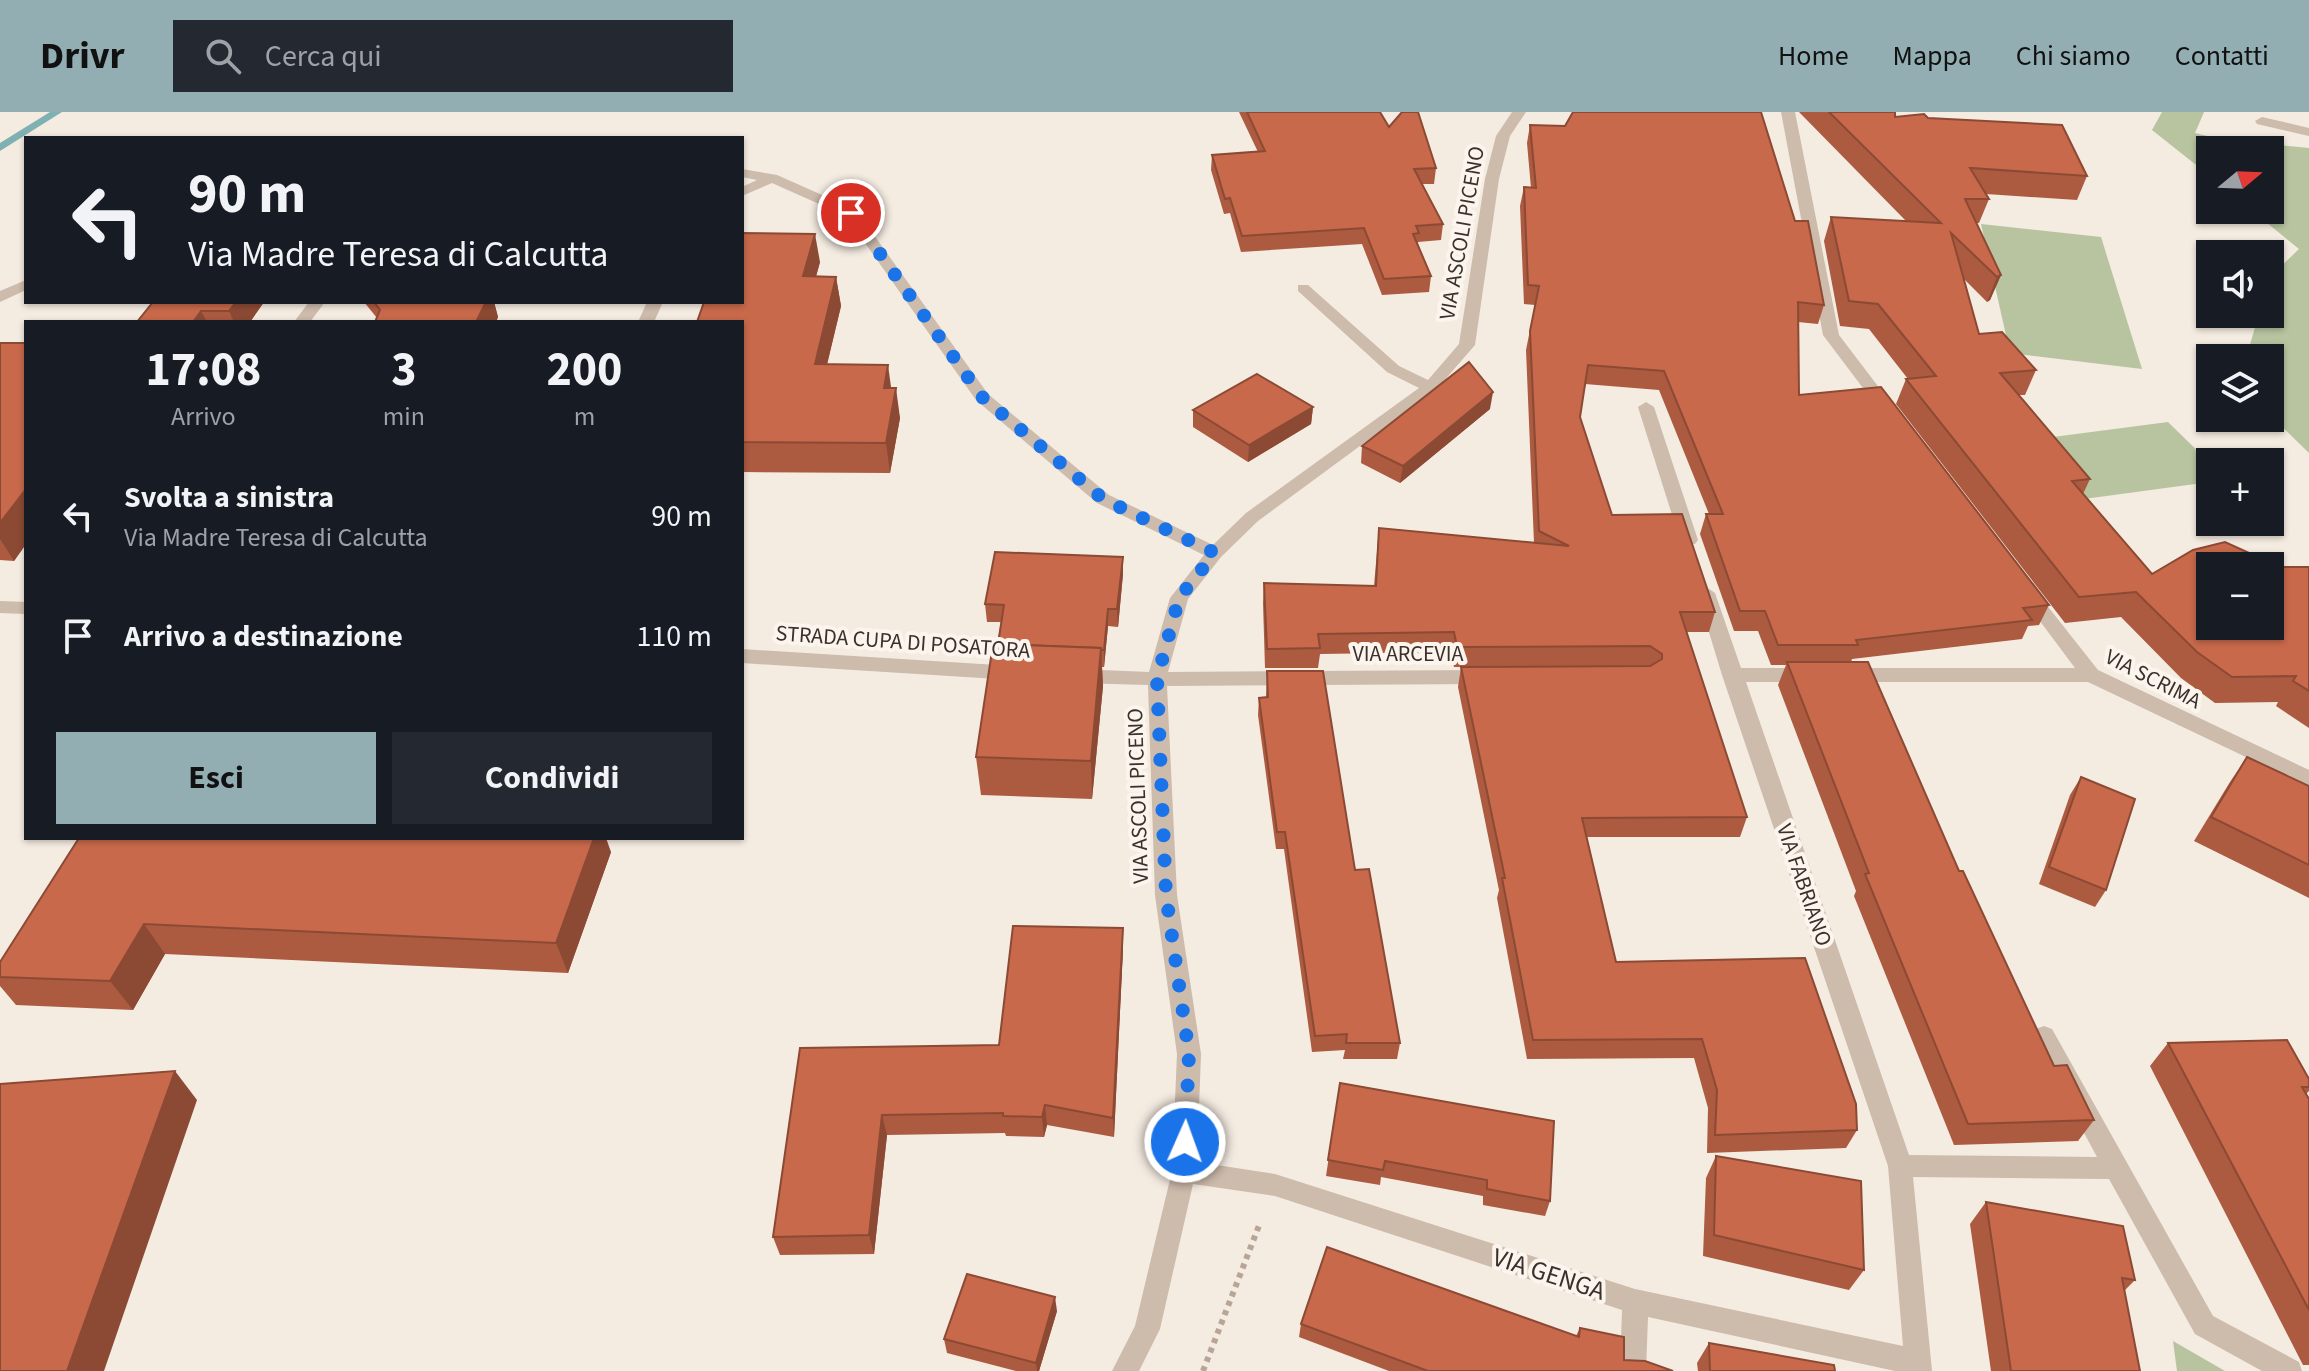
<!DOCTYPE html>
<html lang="it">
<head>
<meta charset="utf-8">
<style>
  :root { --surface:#171b24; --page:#242831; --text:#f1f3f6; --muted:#9ea1a6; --accent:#92aeb2 }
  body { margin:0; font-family:"Source Sans 3",sans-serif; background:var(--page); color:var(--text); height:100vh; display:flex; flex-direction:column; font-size:30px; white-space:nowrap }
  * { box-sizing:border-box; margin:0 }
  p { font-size:26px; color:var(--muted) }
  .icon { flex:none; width:44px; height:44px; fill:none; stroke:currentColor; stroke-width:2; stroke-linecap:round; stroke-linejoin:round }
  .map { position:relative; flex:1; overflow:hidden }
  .panel { position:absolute; left:24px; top:208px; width:720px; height:520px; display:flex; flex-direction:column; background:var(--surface); border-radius:0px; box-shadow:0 2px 6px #0004 }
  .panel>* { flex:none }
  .banner { position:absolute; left:24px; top:24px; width:720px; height:168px; border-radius:0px; box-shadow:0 2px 6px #0004; background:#171b24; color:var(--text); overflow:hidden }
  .needle { width:52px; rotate:71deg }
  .controls { position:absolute; left:2196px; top:24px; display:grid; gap:16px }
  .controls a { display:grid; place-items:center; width:88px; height:88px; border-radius:0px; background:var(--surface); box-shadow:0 2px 6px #0004; font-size:40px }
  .pin { position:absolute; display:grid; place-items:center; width:68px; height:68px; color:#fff; margin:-34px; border:4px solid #fff; border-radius:50%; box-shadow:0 2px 8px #0007 }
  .me { position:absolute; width:88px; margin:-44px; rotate:2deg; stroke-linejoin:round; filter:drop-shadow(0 0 6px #0008) }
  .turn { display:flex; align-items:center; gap:28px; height:168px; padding:0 32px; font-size:36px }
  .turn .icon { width:104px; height:104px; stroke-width:2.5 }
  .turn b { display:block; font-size:56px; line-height:68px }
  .eta { display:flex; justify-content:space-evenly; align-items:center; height:136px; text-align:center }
  .eta b { font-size:48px; font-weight:700; line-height:56px }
  .button { display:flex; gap:16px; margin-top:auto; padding:16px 32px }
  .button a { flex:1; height:92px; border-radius:0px; background:var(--accent); color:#111; font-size:32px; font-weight:700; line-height:92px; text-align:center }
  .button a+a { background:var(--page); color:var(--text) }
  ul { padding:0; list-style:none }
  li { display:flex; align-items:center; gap:24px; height:120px; padding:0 32px }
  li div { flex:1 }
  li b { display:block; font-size:30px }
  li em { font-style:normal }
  header { display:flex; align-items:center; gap:48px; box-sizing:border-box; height:112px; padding:0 40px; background:var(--accent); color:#111 }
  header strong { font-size:38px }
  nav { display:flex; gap:44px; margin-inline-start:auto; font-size:28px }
  .search { width:560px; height:72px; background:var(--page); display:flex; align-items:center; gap:20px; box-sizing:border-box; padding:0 28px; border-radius:0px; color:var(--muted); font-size:30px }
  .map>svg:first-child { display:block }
</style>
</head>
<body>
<header>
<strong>Drivr</strong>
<div class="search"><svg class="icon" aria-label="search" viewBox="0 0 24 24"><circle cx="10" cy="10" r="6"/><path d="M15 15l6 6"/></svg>Cerca qui</div>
<nav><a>Home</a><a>Mappa</a><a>Chi siamo</a><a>Contatti</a></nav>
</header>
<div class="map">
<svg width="2309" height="1259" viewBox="0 0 2309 1259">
  <rect width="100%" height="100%" fill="#f4ebe1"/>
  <!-- green -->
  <g fill="#b8c4a0">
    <path d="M2162,0H2204L2195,21L2224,28L2309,36V341L2270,303V246H2246L2259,202H2270V165L2299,137L2251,98H2270V38H2210V64L2152,18Z"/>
    <path d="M1981,112L2101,125L2142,257L2010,241Z"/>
    <path d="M2168,310L2210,351V370L2084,387L2030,328Z"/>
    <path d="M2173,1229L2225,1259H2177Z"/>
  </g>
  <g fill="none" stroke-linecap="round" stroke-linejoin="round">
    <!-- stream -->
    <path fill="#7fb0b2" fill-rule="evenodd" d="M50,0H62L0,39V31Z"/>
    <!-- path -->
    <path stroke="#b9a596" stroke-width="6" stroke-dasharray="5 5" stroke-linecap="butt" d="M1203,1259L1260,1111"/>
    <!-- minor -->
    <g fill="#cdbbac" fill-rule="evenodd">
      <path d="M1512,0H1526L1510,24L1499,67L1475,233L1436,278L1258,409L1221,445L1188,487L1168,560L1485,558L1495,565L1485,572L1167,574L1177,783L1201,942L1197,1050L1275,1062L1635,1177L1903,1234L1888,1054L1722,563L1697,481L1706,475L1715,481L1741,556H1808L1818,563L1808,570H1746L1909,1043L2097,1045L2032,924L2036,917L2044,914L2052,917L2213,1204L2299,1250L2302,1259H2262L2195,1222L2109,1067L1913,1065L1932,1259H1895L1648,1205L1646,1259H1620L1622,1198L1275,1084L1193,1072L1160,1217L1139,1259H1112L1135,1214L1172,1059L1177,942L1155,783L1148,573L1077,571L1067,564L1077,557L1149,560L1170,486L1204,443L1097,391L976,288L846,104L772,71L742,84V75L757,68L742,65V57L777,63L856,98L988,282L1109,383L1213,433L1246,401L1419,276L1387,260L1298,179V173H1308L1399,254L1428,268L1459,232L1485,67L1496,24Z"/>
      <path d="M1781,0H1795L1839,223L1893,294V300H1881L1823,223Z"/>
      <path d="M2262,5L2309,16V24L2257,12L2255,9Z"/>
      <path d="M26,168V178L0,190V179Z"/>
      <path d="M309,190H325L310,210H294Z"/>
      <path d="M647,190H663L654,210H638Z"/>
      <path d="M1646,290L1654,295L1698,428L1695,432H1683L1680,428L1638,295Z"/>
      <path d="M2028,475L2034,477L2098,558L2309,658V675L2088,570H1848L1838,563L1848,556H2075L2019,481Z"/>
      <path d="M0,489L26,490V502L0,501Z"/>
      <path d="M742,537L1013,554L1023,561L1013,568L742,551Z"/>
    </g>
  </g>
  <!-- wall -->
  <g fill="#ac5a40">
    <path d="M1239,0H1380L1389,15L1436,56L1434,72H1422L1443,112L1441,128L1418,130V132L1431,164L1429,180L1382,183L1362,132L1241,140L1230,101L1224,102L1211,58L1212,43L1258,40Z"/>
    <path d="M1799,0H1895V5L1928,6L2087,64L2077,88L1986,82L1989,87L1979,111H1976L2001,163L1990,188L1987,190L1964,167L1979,222L2036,258L2025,283H2019L2090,367L2083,382L2152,462L2309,455V616L2276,594L2278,590L2215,591L2181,566L2121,505L2065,511L1896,292L1906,267H1908L1869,217L1840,214L1824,129L1831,105L1906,109Z"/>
    <path d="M1530,13L1795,109L1824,193L1818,212L1798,210L1799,283L2049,493L2039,513L2028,514L2022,527L1852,547L1851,550L1959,759L2054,954L2094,1008L2078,1029L1954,1033L1854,784L1856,779L1778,573L1786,553H1771L1758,519H1734L1700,422L1706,402H1709L1659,278L1585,272L1580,305L1612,403L1715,500L1709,520H1687L1747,705L1740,725H1587L1616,850L1857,1018L1846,1036L1707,1041L1708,996L1694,946L1527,947L1497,786L1499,778L1458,575L1461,555L1644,554L1454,555L1451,540L1320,542L1318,556H1265L1263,491L1264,471L1374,474L1379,416L1534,431L1526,238L1535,193L1524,192L1520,94L1524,75L1531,76L1527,31Z"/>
    <path d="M820,150L816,164L836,165L841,194L827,252L891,276L900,306L890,361L742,360V210Z"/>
    <path d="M153,190H264L250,210H137Z"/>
    <path d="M364,190H494L498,205L496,210H375L377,206Z"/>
    <path d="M0,231H26V432L14,449L0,448Z"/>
    <path d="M1313,295L1311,312L1248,350L1193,315V298Z"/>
    <path d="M1490,297L1400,371L1361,351L1362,334Z"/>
    <path d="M1123,445V462L1118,515L1108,514L1104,555H1102L1103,574L1092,687L981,683L976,645L1001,510H987L985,492Z"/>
    <path d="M1267,559L1355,758L1400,931L1397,947H1343L1345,938L1312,940L1284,737H1276L1258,603L1259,586L1266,585Z"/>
    <path d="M2247,645L2309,674V786L2194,729L2230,670Z"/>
    <path d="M2081,665L2106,778L2095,795L2039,772L2070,683Z"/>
    <path d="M79,726L611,740L568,861L165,842L133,898L16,893L0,874V850Z"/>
    <path d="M1123,837L1114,1025L1047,1013L1044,1025L1006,1024L1005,1021L887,1023L874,1142L780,1143L773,1125L800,936L999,933Z"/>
    <path d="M2168,931L2309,967V979L2306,982L2309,987V1253H2303L2150,954Z"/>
    <path d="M1340,971L1550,1089L1545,1104L1483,1093V1084L1381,1065L1380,1073L1326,1064Z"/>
    <path d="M1716,1044L1864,1158L1849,1178L1703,1144L1706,1066Z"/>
    <path d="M1986,1090L2135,1168L2124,1179L2140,1259H1991L1970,1112Z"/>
    <path d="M1057,1199L1039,1259H1016L947,1241L944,1227Z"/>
    <path d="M1301,1212L1576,1224L1580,1216L1624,1248L1673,1259H1389L1299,1225Z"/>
    <path d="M1709,1231L1835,1259H1698L1697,1251Z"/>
  </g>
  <!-- shaded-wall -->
  <g fill="#8c4a34">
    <path d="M815,122L820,150L808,194L803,164Z"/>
    <path d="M2001,163L1990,188L1987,190L1997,165Z"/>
    <path d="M836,165L841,194L820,282L815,252Z"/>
    <path d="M236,190H264L250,210H234L229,199Z"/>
    <path d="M486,190H494L498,205L496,210H476Z"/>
    <path d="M201,199L207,210H193Z"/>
    <path d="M888,253L892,282L884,276Z"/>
    <path d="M896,276L900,306L890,361L886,331Z"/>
    <path d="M1493,280L1490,297L1400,371L1403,354Z"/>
    <path d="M1313,295L1311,312L1248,350L1249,333Z"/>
    <path d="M26,377V432L14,449L0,427V411Z"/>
    <path d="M1123,445V462L1118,515L1117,497Z"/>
    <path d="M1108,497V514L1104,555V538Z"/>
    <path d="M1101,536L1103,574L1092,687L1091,649Z"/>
    <path d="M594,726H606L611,740L568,861L556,831Z"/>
    <path d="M144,812L165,842L133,898L110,869Z"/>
    <path d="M1123,816V837L1114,1025L1113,1006Z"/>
    <path d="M175,959L197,988L104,1259H67Z"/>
    <path d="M1045,993L1047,1013L1044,1025L1042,1005Z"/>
    <path d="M882,1003L887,1023L874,1142L869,1123Z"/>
    <path d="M1055,1185L1057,1199L1039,1259H1037L1036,1251Z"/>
  </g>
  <!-- building -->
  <g fill="#c8694b" stroke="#8c4a34" stroke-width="2" fill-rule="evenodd">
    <path d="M1247,0H1380L1389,15L1402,0H1418L1436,56L1414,57L1443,112L1416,114L1419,121L1413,122L1431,164L1384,167L1364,116L1242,124L1230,86L1225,87L1212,43L1265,39Z"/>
    <path d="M1573,0H1761L1795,109H1808L1824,193L1798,190L1799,283L1881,275L2049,493L2023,496L2032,508L1856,528L1858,533H1778L1765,499H1740L1706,402H1723L1664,259L1588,253L1580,305L1612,403L1682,402L1715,500H1680L1747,705L1582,706L1616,850L1805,846L1856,992L1857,1018L1715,1023L1717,978L1702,927L1533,928L1502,766H1505L1461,555L1650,554L1662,547V542L1650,534L1457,535L1454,520L1318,522L1320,536L1267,537L1264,471L1376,474L1379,416L1569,434L1539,419L1530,219L1539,174L1528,173L1524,75L1536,76L1530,13L1565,14Z"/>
    <path d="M1829,0H1895V5L1924,2L1928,6L2062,13L2087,64L1970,56L1989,87H1965L2001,163L1997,165L1951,121L1979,222L2002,220L2036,258L2000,261L2090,367L2072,369L2152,462L2193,438L2225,430L2280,455H2309V579L2293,569L2296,564L2232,565L2197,540L2136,480L2079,485L1906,267L1936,264L1878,192L1849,189L1831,105L1941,111ZM2210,454H2270V514H2210Z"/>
    <path d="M742,121L815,122L803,164L836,165L815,252L888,253L884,276H896L886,331L742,330V210H697L704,190H742Z"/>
    <path d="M153,190H236L229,199H201L193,210H137Z"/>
    <path d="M374,190H486L476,210H375L380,198Z"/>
    <path d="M0,231H26V377L0,411Z"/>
    <path d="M1469,250L1493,280L1403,354L1362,334Z"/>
    <path d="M1257,262L1313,295L1249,333L1193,298Z"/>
    <path d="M995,440L1123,445L1117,497H1108L1104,538H1101V536L998,532L1004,493L985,492Z"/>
    <path d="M993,532L1101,536L1091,649L976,645Z"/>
    <path d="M1787,550H1868L1959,759H1963L2054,954L2067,953L2094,1008L1968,1012L1865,762L1869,761Z"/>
    <path d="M1267,559H1323L1355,758L1369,757L1400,931H1346L1347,922L1315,924L1285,720H1277L1259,586L1268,585Z"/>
    <path d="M2247,645L2309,674V753L2211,705Z"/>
    <path d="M2081,665L2135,687L2106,778L2049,755Z"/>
    <path d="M79,726H594L556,831L144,812L110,869L0,865V850Z"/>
    <path d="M1013,814L1123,816L1113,1006L1045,993L1042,1005L1003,1004V1001L882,1003L869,1123L773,1125L800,936L999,933Z"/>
    <path d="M2287,928L2309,967V975H2302L2309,987V1198L2168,931Z"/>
    <path d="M175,959L67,1259H0V972Z"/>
    <path d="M1340,971L1554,1009L1550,1089L1487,1077V1068L1385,1049L1383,1058L1328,1048Z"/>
    <path d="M1716,1044L1861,1069L1864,1158L1714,1123Z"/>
    <path d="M1986,1090L2123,1114L2135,1168L2122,1166L2140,1259H2011Z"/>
    <path d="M1327,1135L1579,1225L1580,1216L1624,1225V1248L1645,1249L1673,1259H1428L1301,1212Z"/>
    <path d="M967,1162L1055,1185L1036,1251L944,1227Z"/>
    <path d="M1709,1231L1834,1253L1835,1259H1710Z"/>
  </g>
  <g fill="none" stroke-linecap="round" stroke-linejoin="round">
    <!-- route -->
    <path stroke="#1a73e8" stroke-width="14" stroke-dasharray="0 25.2" d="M851,101L982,285L1103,387L1215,441L1179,486L1157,567L1166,783L1189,942L1185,1030"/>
  </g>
  <g text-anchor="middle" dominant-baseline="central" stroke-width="8" stroke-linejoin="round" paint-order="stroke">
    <!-- street labels -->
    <g font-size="22" fill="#3b302b" stroke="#fbf5ee">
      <text transform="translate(1462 121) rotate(-80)">VIA ASCOLI PICENO</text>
      <text transform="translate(903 530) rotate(4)">STRADA CUPA DI POSATORA</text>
      <text x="1408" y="542">VIA ARCEVIA</text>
      <text transform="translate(2153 567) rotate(27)">VIA SCRIMA</text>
      <text transform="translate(1138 684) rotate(-92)">VIA ASCOLI PICENO</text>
      <text transform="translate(1804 773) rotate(71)">VIA FABRIANO</text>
    </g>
    <!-- near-street labels -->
    <g font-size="26" fill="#3b302b" stroke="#fbf5ee">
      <text transform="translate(1549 1162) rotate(18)">VIA GENGA</text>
    </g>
  </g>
</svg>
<div class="controls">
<a><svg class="needle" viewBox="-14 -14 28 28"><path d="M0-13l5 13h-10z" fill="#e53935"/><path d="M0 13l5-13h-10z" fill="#9ea1a6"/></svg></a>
<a><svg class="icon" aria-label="sound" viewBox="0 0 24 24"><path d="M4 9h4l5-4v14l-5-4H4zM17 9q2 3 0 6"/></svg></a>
<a><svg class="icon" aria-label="layers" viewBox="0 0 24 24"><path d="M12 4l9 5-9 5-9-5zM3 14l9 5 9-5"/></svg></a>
<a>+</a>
<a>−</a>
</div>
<div class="pin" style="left:851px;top:101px;background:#d93025"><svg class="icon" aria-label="arrive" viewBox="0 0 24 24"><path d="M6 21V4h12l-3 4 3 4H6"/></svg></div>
<svg class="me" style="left:1185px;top:1030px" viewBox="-20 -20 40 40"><circle r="17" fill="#1a73e8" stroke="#fff" stroke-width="3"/><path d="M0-11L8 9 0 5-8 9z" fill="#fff"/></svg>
<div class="banner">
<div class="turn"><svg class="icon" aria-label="left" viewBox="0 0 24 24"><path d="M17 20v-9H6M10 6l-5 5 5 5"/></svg><div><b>90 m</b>Via Madre Teresa di Calcutta</div></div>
</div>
<section class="panel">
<div class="eta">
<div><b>17:08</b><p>Arrivo</p></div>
<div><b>3</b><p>min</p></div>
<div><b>200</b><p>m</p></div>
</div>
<ul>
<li><svg class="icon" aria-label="left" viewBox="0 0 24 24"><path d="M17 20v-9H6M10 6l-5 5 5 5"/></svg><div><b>Svolta a sinistra</b><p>Via Madre Teresa di Calcutta</p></div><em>90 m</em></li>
<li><svg class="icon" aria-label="arrive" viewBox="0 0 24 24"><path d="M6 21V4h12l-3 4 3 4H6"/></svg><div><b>Arrivo a destinazione</b></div><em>110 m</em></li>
</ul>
<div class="button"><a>Esci</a><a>Condividi</a></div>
</section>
</div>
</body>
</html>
